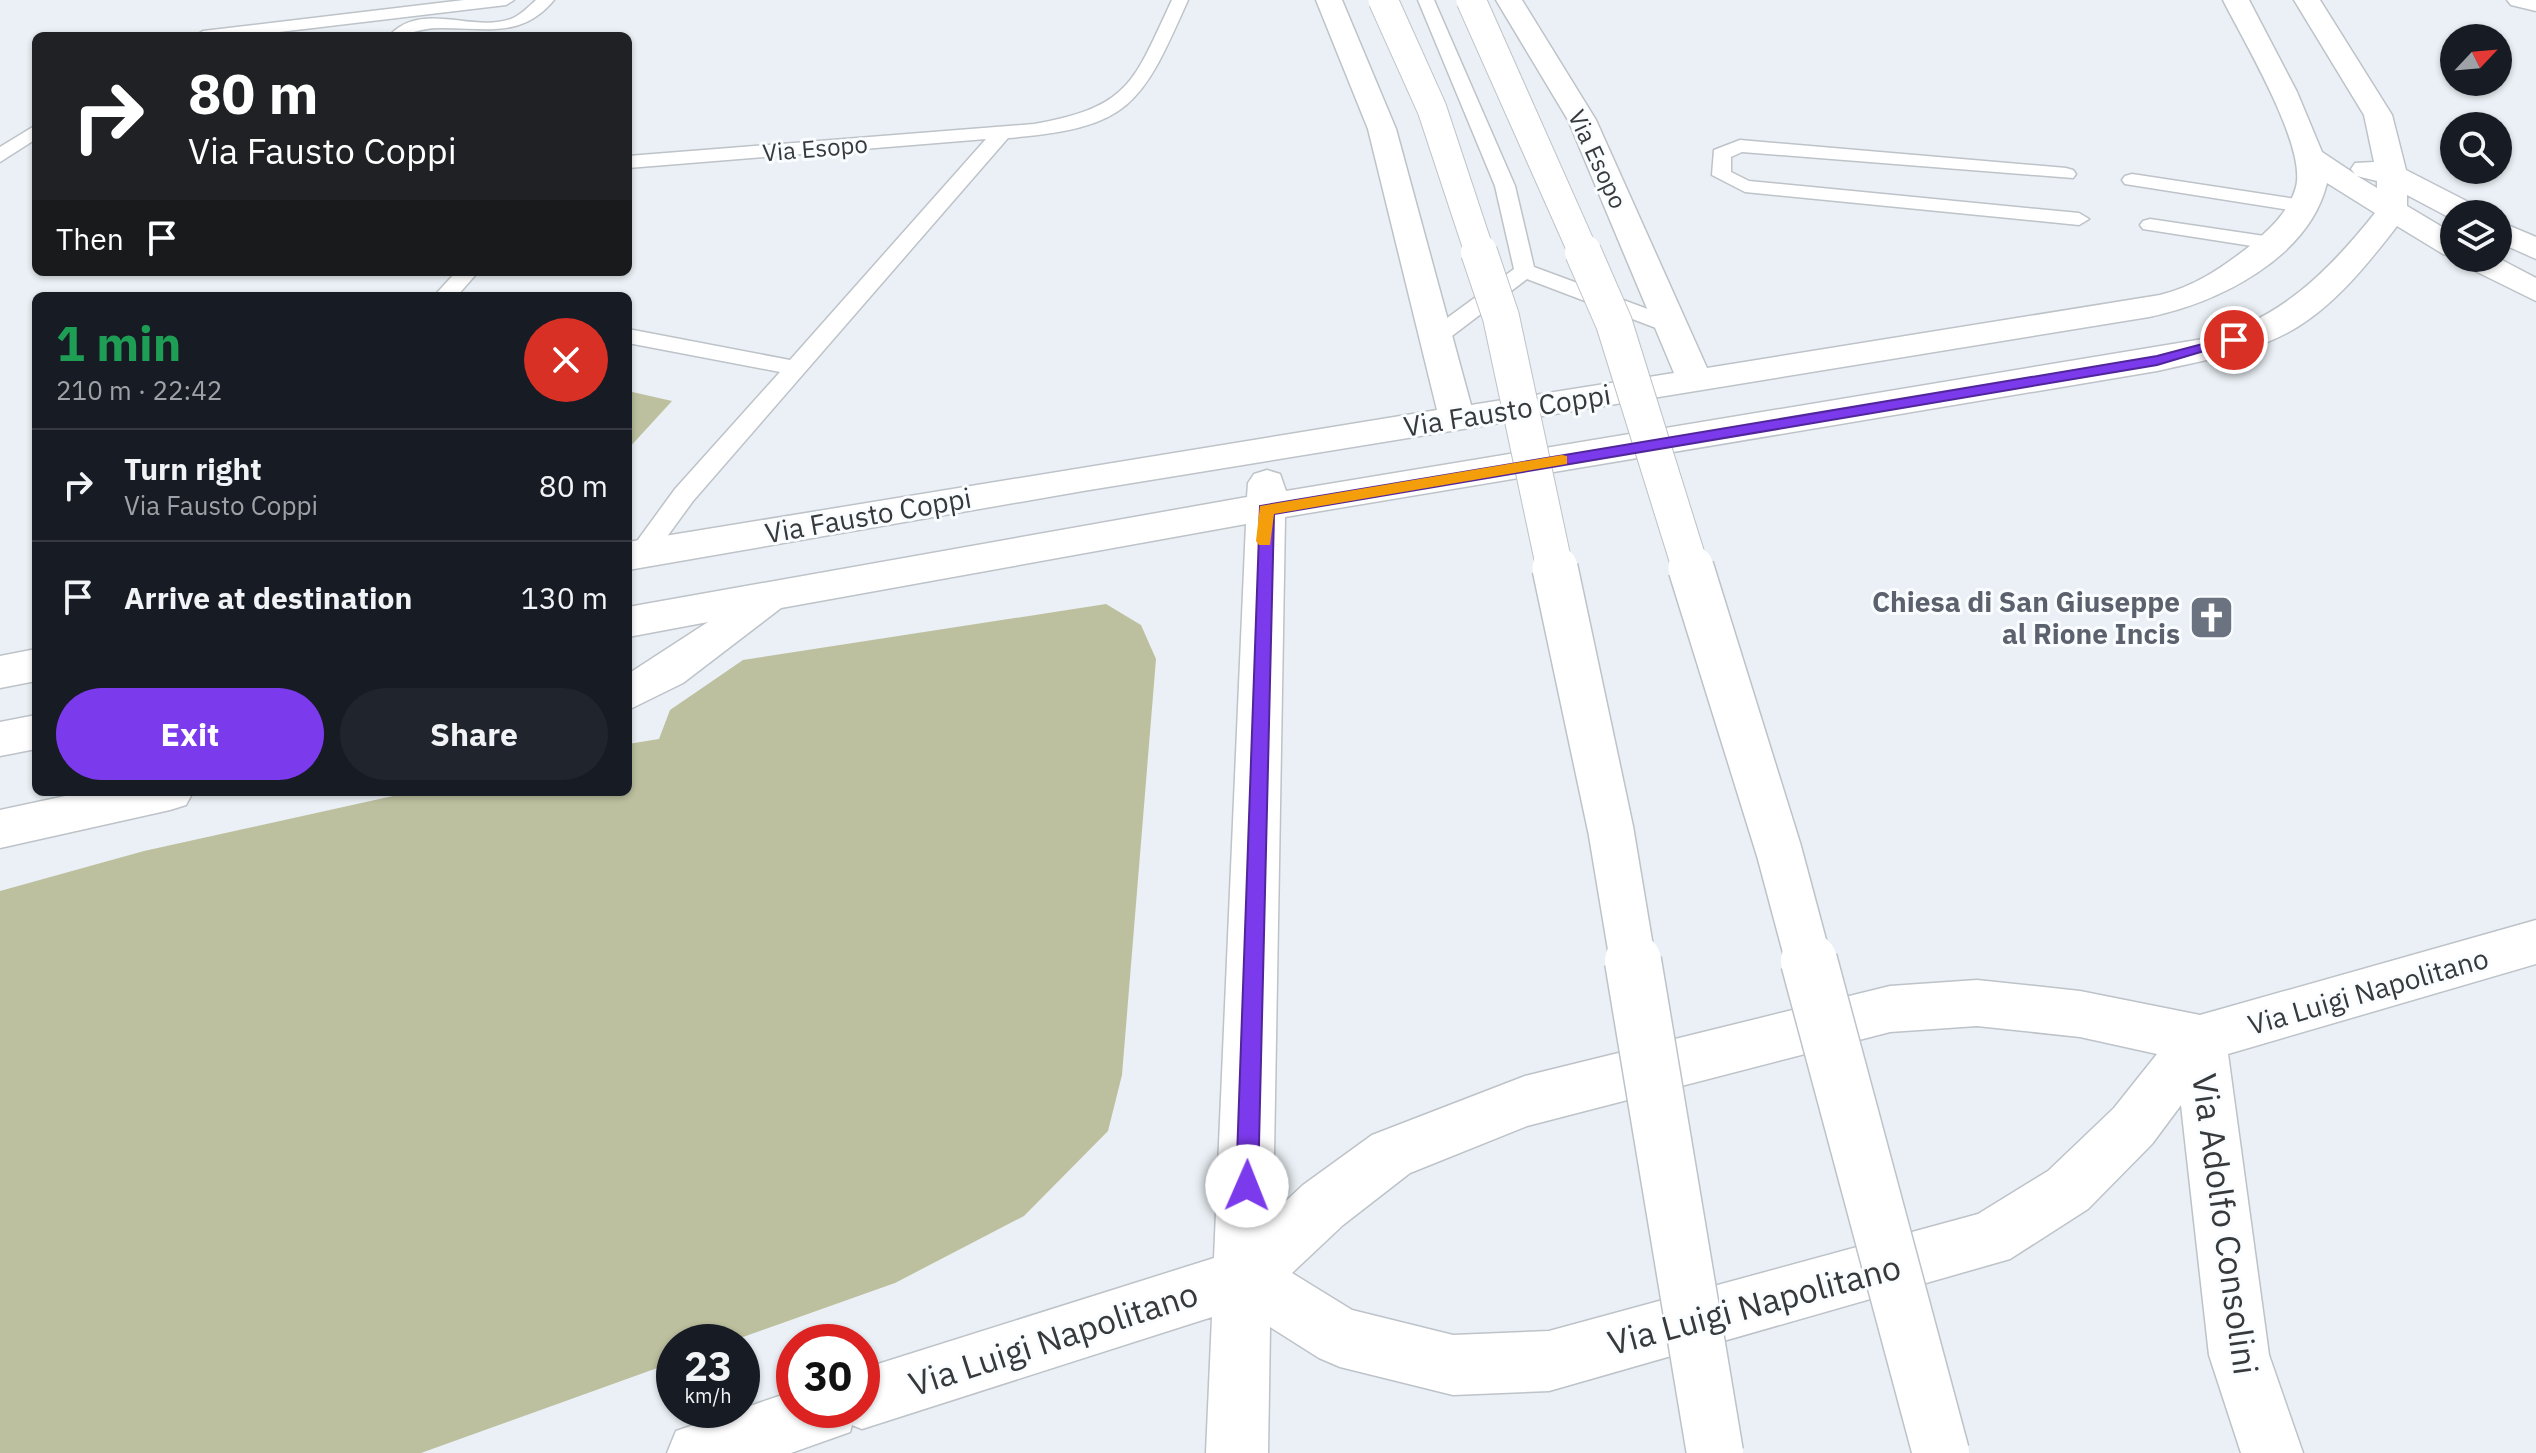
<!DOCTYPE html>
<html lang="en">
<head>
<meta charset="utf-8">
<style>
  :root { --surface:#171b24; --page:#20242c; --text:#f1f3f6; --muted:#9ea1a6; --line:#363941; --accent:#7c3aed }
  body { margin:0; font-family:"IBM Plex Sans",sans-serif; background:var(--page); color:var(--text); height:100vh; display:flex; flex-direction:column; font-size:30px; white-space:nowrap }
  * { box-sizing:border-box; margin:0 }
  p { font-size:26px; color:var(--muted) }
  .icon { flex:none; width:44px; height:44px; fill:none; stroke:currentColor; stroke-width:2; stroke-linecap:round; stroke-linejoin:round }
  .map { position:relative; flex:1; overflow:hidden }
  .panel { position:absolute; left:32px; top:292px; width:600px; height:504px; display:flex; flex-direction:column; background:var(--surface); border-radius:12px; box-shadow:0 2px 6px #0004 }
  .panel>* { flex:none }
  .hud { position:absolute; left:32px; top:32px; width:600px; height:244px; border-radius:12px; box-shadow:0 2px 6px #0004; background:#202124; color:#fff; overflow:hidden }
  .needle { width:52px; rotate:64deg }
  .buttons { position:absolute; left:2440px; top:24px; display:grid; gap:16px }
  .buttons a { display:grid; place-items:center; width:72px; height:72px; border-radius:50%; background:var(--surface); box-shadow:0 2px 6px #0004; font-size:40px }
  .speed { position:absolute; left:656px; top:1324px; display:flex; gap:16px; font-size:40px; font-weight:700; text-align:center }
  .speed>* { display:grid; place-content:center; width:104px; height:104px; border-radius:50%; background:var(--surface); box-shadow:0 2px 6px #0004; line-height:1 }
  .speed small { font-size:20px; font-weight:400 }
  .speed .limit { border:12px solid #d22; background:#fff; color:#111 }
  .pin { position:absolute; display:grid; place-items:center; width:68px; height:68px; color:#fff; margin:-34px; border:4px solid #fff; border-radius:50%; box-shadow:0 2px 8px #0007 }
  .me { position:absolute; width:88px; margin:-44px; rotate:1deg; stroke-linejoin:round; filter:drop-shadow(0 0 6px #0008) }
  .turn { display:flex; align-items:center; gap:28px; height:168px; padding:0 24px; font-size:36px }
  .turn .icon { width:104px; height:104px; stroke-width:2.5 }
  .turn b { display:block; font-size:56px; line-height:68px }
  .then { display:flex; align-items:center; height:76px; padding:0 24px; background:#0003; gap:16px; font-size:30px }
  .round { display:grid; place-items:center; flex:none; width:84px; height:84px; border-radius:42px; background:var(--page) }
  .overview { display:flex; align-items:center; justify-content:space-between; height:136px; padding:0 24px }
  h1 { font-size:48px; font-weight:700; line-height:60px; color:#1e9e55 }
  .button { display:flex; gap:16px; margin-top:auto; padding:16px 24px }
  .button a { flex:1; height:92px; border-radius:48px; background:var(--accent); color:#fff; font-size:32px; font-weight:700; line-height:92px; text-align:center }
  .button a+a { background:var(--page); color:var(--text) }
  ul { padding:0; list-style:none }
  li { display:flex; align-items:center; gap:24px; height:112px; padding:0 24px; border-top:2px solid var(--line) }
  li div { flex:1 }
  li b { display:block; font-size:30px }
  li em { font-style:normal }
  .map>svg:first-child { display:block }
</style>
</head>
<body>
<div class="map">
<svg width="2536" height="1453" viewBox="0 0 2536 1453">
  <rect width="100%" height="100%" fill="#eaf0f5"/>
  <!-- green -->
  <g fill="#bdc09e">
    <path d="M628,391L672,401L628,449Z"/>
    <path d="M1106,604L1141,625L1156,659L1122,1075L1108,1131L1024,1216L895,1283L729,1342H674V1362L421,1453H0V891L144,851L411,792H628V744L659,739L670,710L743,660Z"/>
  </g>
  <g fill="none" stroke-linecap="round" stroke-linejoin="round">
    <defs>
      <g id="service">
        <path d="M464,0H514L506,5L246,36H195L203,31Z"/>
        <path d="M536,0H554C521,40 483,27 438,28C420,28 407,36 389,36C421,0 472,33 511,19C521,15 528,7 536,0Z"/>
        <path d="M1172,0H1188C1141,106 1130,128 1008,138L693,501L650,560H632L628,554L632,548L675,489L780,372L628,343V329L790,360L986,139L628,168V156L1034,124C1130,107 1133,83 1172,0Z"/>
        <path d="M1418,0H1434L1515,186L1534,267L1680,321L1683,326L1680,331H1664L1527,279L1444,342H1428L1425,337L1428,332L1514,269L1495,186Z"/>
        <path d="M36,125V139L0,162V147Z"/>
        <path d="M1740,140L2066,168L2073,170L2076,174L2073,178L1742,152L1731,157V172L1749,181L2079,213L2089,219L2079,225L1745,192L1712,175L1714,150Z"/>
        <path d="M2132,174L2302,200L2312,206L2302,212L2125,184L2122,180L2125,176Z"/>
        <path d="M2150,219L2271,237L2281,243L2271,249L2143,229L2140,225L2143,221Z"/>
        <path d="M456,272H478L457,296H434Z"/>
      </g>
      <g id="minor">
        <path d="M1316,0H1342L1396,129L1471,405L1674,373L1568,120L1496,0H1522L1596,120L1707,368L2160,295C2193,287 2220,269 2246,249C2266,233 2289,213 2296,187C2307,146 2243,40 2223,0H2249L2297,92L2322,152L2355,174L2351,169L2355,163L2374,162L2364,115L2294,0H2320L2392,115L2406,170L2478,207L2483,214H2454V220L2407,195V206L2454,234V257L2443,254L2397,226C2367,265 2331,310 2287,333C2247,354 2200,361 2157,371L1285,517L1273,1213L1303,1185L1372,1135L1525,1076L1890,986L1977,980L2080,991L2200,1015L2536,920V964L2228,1054L2269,1355L2303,1453H2241L2209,1355L2181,1105L2152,1144L2088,1209L2010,1259L1549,1391L1453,1395L1340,1367L1319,1358L1270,1327L1268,1453H1206L1212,1317L862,1429L852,1425L850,1432L791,1453H667L676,1431L794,1391V1410H862V1369L1214,1258L1246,524L781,608L683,683L628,710V674L708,622L628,637V607L1247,497L1248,483L1254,474L1267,470L1280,474L1286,491L2203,339C2278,322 2328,272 2375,213L2327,183C2309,258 2218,303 2149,317L1083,491L628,570V542L1437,410L1368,129ZM2357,176L2377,181V188ZM1977,1026L2080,1037L2157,1054L2114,1108L2048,1171L1978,1214L1549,1331L1453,1335L1352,1310L1292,1273L1343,1225L1410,1173L1527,1126L1890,1032Z"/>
        <path d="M2507,0H2536V11L2511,5Z"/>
        <path d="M2498,221L2536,237V259L2498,242Z"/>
        <path d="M2458,258H2498L2536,278V301L2463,265Z"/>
        <path d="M36,649V681L0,688V656Z"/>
        <path d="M36,715V749L0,756V722Z"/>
        <path d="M84,792H193L186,805L170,810L0,848V810Z"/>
      </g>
    </defs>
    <!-- service casing -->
    <use href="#service" stroke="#bdc3c8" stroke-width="3"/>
    <!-- minor casing -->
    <use href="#minor" stroke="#bdc3c8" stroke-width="3"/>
    <!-- service -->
    <use href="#service" fill="#fff" fill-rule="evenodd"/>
    <!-- minor -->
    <use href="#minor" fill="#fff" fill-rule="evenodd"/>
    <defs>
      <g id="trunk-bridge-far3">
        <path d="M1383,0L1432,109L1480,254"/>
        <path d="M1471,0L1584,254"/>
      </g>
      <g id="trunk-bridge-far2">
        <path d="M1479,252L1501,317L1555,570"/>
        <path d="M1583,252L1614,323L1691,570"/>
      </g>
      <g id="trunk-bridge-far1">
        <path d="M1555,568L1611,831L1633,963"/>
        <path d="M1691,568L1779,851L1809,963"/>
      </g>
      <g id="trunk-bridge">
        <path d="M1633,961L1715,1453"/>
        <path d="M1809,961L1941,1453"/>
      </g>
    </defs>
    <!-- trunk-bridge-far3 casing -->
    <use href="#trunk-bridge-far3" stroke="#bdc3c8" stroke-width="31" stroke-linecap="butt"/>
    <!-- trunk-bridge-far2 casing -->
    <use href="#trunk-bridge-far2" stroke="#bdc3c8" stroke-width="38" stroke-linecap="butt"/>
    <!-- trunk-bridge-far1 casing -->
    <use href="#trunk-bridge-far1" stroke="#bdc3c8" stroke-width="48" stroke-linecap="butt"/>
    <!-- trunk-bridge casing -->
    <use href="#trunk-bridge" stroke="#bdc3c8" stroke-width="59" stroke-linecap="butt"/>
    <!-- trunk-bridge-far3 -->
    <use href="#trunk-bridge-far3" stroke="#fff" stroke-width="29"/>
    <!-- trunk-bridge-far2 -->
    <use href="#trunk-bridge-far2" stroke="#fff" stroke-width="36"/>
    <!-- trunk-bridge-far1 -->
    <use href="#trunk-bridge-far1" stroke="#fff" stroke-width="45"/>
    <!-- trunk-bridge -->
    <use href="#trunk-bridge" stroke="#fff" stroke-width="56"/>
  </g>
  <!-- route -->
  <path fill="#7c3aed" stroke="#51269a" stroke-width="2" d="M2229,337L2241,340L2157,365L1274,514L1258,1186L1255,1194L1247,1197L1239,1194L1236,1186L1260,506L2157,356Z"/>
  <!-- slow -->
  <path fill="#f59e0b" d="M1562,455L1567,456V464L1274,514L1270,545H1259L1256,541L1260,506Z"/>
  <!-- icons -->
  <defs>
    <symbol id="church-square" viewBox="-11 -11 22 22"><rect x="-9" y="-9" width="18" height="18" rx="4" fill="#6b7280" stroke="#fafdff"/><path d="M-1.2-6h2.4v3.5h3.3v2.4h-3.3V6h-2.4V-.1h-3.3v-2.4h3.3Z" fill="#fff"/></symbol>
  </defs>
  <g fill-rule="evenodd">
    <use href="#church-square" x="2186" y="592" width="51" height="51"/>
  </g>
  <g text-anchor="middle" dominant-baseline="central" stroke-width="6" stroke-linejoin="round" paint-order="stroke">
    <!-- far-street labels -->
    <g font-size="24" fill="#37393b" stroke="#fafdff">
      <text transform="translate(815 148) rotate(-5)">Via Esopo</text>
      <text transform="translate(1598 159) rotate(65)">Via Esopo</text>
    </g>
    <!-- street labels -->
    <g font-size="28" fill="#37393b" stroke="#fafdff">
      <text transform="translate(1507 410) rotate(-9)">Via Fausto Coppi</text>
      <text transform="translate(868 515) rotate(-10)">Via Fausto Coppi</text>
      <text transform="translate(2368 991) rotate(-16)">Via Luigi Napolitano</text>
    </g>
    <!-- worship labels -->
    <g font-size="28" font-weight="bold" fill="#5b616d" stroke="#fafdff" text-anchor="end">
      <text x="2180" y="601">Chiesa di San Giuseppe<tspan x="2180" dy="32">al Rione Incis</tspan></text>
    </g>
    <!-- near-street labels -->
    <g font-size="34" fill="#37393b" stroke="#fafdff">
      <text transform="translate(2226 1224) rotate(82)">Via Adolfo Consolini</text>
      <text transform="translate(1754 1304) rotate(-15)">Via Luigi Napolitano</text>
      <text transform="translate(1053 1338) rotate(-18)">Via Luigi Napolitano</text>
    </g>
  </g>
</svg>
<div class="buttons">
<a><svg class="needle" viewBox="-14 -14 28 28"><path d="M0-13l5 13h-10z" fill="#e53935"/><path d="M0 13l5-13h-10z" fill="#9ea1a6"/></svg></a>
<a><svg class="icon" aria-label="search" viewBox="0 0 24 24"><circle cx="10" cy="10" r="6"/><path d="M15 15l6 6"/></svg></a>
<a><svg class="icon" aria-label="layers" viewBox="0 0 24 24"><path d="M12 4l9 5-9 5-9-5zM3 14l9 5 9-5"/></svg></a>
</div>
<div class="speed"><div>23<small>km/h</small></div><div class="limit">30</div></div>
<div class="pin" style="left:2234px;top:340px;background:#d93025"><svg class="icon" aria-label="arrive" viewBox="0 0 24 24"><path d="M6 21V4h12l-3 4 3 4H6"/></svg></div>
<svg class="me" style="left:1247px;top:1186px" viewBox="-20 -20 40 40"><circle r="19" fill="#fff"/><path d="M0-13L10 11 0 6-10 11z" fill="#7c3aed"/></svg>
<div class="hud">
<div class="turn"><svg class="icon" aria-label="right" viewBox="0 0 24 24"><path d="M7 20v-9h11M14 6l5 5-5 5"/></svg><div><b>80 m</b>Via Fausto Coppi</div></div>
<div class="then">Then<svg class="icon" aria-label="arrive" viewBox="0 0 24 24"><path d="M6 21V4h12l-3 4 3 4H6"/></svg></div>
</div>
<section class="panel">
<div class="overview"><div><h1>1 min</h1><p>210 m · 22:42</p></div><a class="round" style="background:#d93025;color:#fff"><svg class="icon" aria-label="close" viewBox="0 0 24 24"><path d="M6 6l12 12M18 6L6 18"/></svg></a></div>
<ul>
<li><svg class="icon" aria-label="right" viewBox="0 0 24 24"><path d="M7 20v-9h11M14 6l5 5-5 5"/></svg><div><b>Turn right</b><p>Via Fausto Coppi</p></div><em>80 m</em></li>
<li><svg class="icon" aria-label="arrive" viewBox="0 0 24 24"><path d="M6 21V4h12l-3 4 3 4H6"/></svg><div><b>Arrive at destination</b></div><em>130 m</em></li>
</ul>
<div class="button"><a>Exit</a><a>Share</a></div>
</section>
</div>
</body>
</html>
